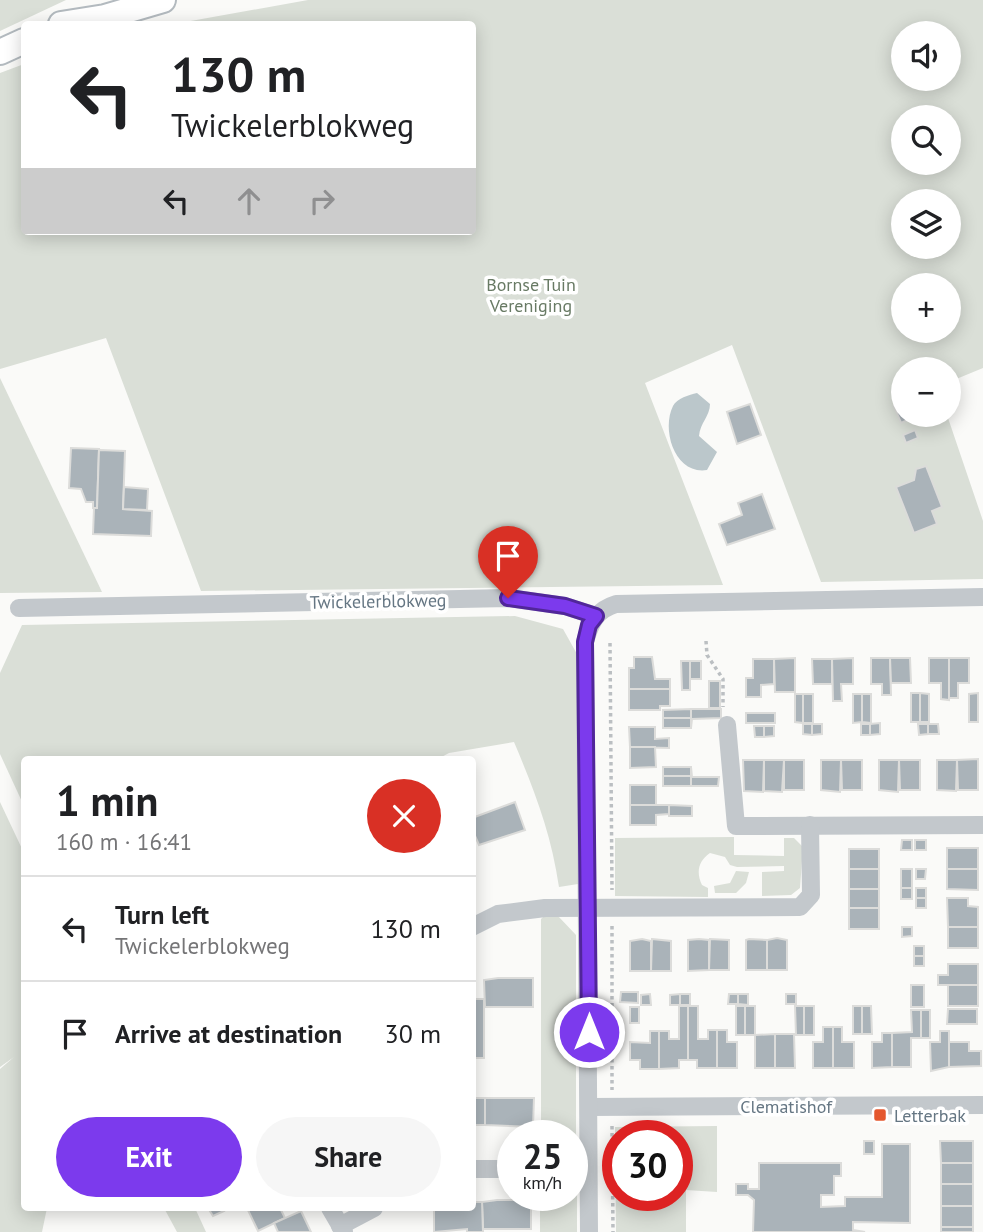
<!DOCTYPE html>
<html lang="en">
<head>
<meta charset="utf-8">
<style>
  :root { --surface:#fff; --page:#f6f6f6; --text:#202124; --muted:#757577; --line:#e0e0e0; --accent:#7c3aed }
  body { margin:0; font-family:"PT Sans",sans-serif; background:var(--page); color:var(--text); height:100vh; display:flex; flex-direction:column; font-size:26px; white-space:nowrap }
  * { box-sizing:border-box; margin:0 }
  p { font-size:23px; color:var(--muted) }
  .icon { flex:none; width:38px; height:38px; fill:none; stroke:currentColor; stroke-width:2; stroke-linecap:round; stroke-linejoin:round }
  .map { position:relative; flex:1; overflow:hidden }
  .side { position:absolute; left:21px; top:756px; width:455px; height:455px; display:flex; flex-direction:column; background:var(--surface); border-radius:7px; box-shadow:0 4px 18px #0003 }
  .side>* { flex:none }
  .banner { position:absolute; left:21px; top:21px; width:455px; height:214px; border-radius:7px; box-shadow:0 4px 18px #0003; background:#fff; color:var(--text); overflow:hidden }
  .tools { position:absolute; left:891px; top:21px; display:grid; gap:14px }
  .tools a { display:grid; place-items:center; width:70px; height:70px; border-radius:50%; background:var(--surface); box-shadow:0 4px 18px #0003; font-size:35px }
  .speed { position:absolute; left:497px; top:1120px; display:flex; gap:14px; font-size:35px; font-weight:700; text-align:center }
  .speed>* { display:grid; place-content:center; width:91px; height:91px; border-radius:50%; background:var(--surface); box-shadow:0 4px 18px #0003; line-height:1 }
  .speed small { font-size:18px; font-weight:400 }
  .speed .limit { border:10px solid #d22; background:#fff; color:#111 }
  .pin { position:absolute; display:grid; place-items:center; width:60px; height:60px; color:#fff; margin:-72px -30px; border-radius:50% 50% 50% 0; rotate:-45deg; box-shadow:0 0 7px #0007 }
  .pin .icon { rotate:45deg }
  .me { position:absolute; width:77px; margin:-38px; rotate:0deg; stroke-linejoin:round; filter:drop-shadow(0 0 5px #0008) }
  .turn { display:flex; align-items:center; gap:24px; height:147px; padding:0 35px; font-size:32px }
  .turn .icon { width:91px; height:91px; stroke-width:2.5 }
  .turn b { display:block; font-size:49px; line-height:60px }
  .lanes { display:flex; align-items:center; height:66px; padding:0 35px; background:#0003; justify-content:center; gap:35px; direction:ltr }
  .lanes .off { opacity:.35 }
  .round { display:grid; place-items:center; flex:none; width:74px; height:74px; border-radius:37px; background:var(--page) }
  .headline { display:flex; align-items:center; justify-content:space-between; height:119px; padding:0 35px }
  h1 { font-size:42px; font-weight:800; line-height:52px }
  .primary-button { display:flex; gap:14px; margin-top:auto; padding:14px 35px }
  .primary-button a { flex:1; height:80px; border-radius:42px; background:var(--accent); color:#fff; font-size:28px; font-weight:800; line-height:80px; text-align:center }
  .primary-button a+a { background:var(--page); color:var(--text) }
  ul { padding:0; list-style:none }
  li { display:flex; align-items:center; gap:21px; height:105px; padding:0 35px; border-top:2px solid var(--line) }
  li div { flex:1 }
  li b { display:block; font-size:26px }
  li em { font-style:normal }
  .map>svg:first-child { display:block }
</style>
</head>
<body>
<div class="map">
<svg width="983" height="1232" viewBox="0 0 983 1232">
  <rect width="100%" height="100%" fill="#fafaf8"/>
  <!-- green -->
  <g fill="#dadfd7" fill-rule="evenodd">
    <path d="M0,0H66L0,31Z"/>
    <path d="M308,0H983V368L949,382L948,369H903V415H947L983,521V579L821,582L732,345L645,383L723,585L201,591L106,338L0,369V73L24,64V231H472V24H174ZM903,33H948V79H903ZM903,117H948V163H903ZM903,201H948V247H903ZM903,285H948V331H903Z"/>
    <path d="M0,378L102,592L0,593Z"/>
    <path d="M515,616L563,629L577,654L578,884L559,887C551,833 535,792 514,742L449,753L436,760H24V806L0,754V673L22,625Z"/>
    <path d="M0,802L24,853V1208H47L42,1232H0V1069L14,1057L0,1067Z"/>
    <path d="M734,837V855L784,856V838H794L803,847L800,888L791,895L762,896V872L784,871V866L737,867L730,865L725,857L710,853C698,861 696,873 702,885L708,888V897L615,896V838Z"/>
    <path d="M736,871L749,872L746,883L736,893H715L714,886L730,883Z"/>
    <path d="M544,916H558L576,935V1168H572V1136H541V919Z"/>
    <path d="M717,1126V1192L686,1190V1232H616L615,1127ZM618,1136H677V1195H618Z"/>
    <path d="M572,1174H577V1232H540V1201L534,1200V1195H572Z"/>
    <path d="M164,1208H195L206,1232H177Z"/>
  </g>
  <!-- water -->
  <path fill="#bbc7cb" d="M697,393L710,404C710,416 700,423 699,436L717,452L707,470C675,475 661,430 673,406C677,398 689,395 697,393Z"/>
  <!-- building -->
  <g fill="#aab3b9" stroke="#dcdcda" stroke-width="2">
    <path d="M903,402V415H908L910,419L901,423L894,406Z"/>
    <path d="M750,404L761,435L737,444L727,412Z"/>
    <path d="M915,430L918,438L906,443L903,435Z"/>
    <path d="M71,448L99,449L97,508H93V502H86L81,489L69,488Z"/>
    <path d="M99,450L125,451L123,509L152,511L151,536L93,534L94,508H97Z"/>
    <path d="M926,466L942,507L932,511L937,524L914,533L896,487L914,480L916,469Z"/>
    <path d="M124,487L148,489L147,510L123,509Z"/>
    <path d="M762,494L775,529L727,545L719,524L742,515L738,503Z"/>
    <path d="M634,657H652L655,679H670V689H629V668H634Z"/>
    <path d="M795,658V692H775L774,659Z"/>
    <path d="M853,658V684H841L842,701H833L832,659Z"/>
    <path d="M871,658H890L891,695H882V684H871Z"/>
    <path d="M890,658H910L911,683H891Z"/>
    <path d="M929,658H949V700L941,699V683H929Z"/>
    <path d="M949,658H969V683H958V698H949Z"/>
    <path d="M753,659H774V684L761,685V697H746V678H753Z"/>
    <path d="M812,659H832V684H813Z"/>
    <path d="M681,661H690V690H682Z"/>
    <rect x="690" y="661" width="11" height="18"/>
    <rect x="709" y="681" width="11" height="27"/>
    <path d="M629,689H670V706H660V710H629Z"/>
    <rect x="911" y="693" width="9" height="29"/>
    <path d="M920,693L929,694V722H920Z"/>
    <path d="M978,693V722H969V694Z"/>
    <path d="M795,694H803V723L795,722Z"/>
    <rect x="803" y="694" width="10" height="29"/>
    <path d="M853,694H862V722L853,723Z"/>
    <path d="M862,694H871V723L862,722Z"/>
    <path d="M691,709V718H663V710Z"/>
    <path d="M691,709H721V718L692,719L691,728Z"/>
    <rect x="746" y="713" width="29" height="10"/>
    <rect x="663" y="718" width="28" height="10"/>
    <path d="M880,723V734L870,735V724Z"/>
    <path d="M803,724H812V735L803,734Z"/>
    <path d="M812,724H822V734L812,735Z"/>
    <rect x="861" y="724" width="9" height="11"/>
    <path d="M918,724H928V734L919,735Z"/>
    <path d="M928,724H938L939,734H928Z"/>
    <path d="M754,726H764V737H755Z"/>
    <path d="M764,726H774V736L764,737Z"/>
    <path d="M629,727H655V739L669,738V748L630,747Z"/>
    <path d="M630,747H655L656,767L630,768Z"/>
    <path d="M978,759V790H958L957,760Z"/>
    <path d="M743,760H764L763,792L744,791Z"/>
    <path d="M764,760H784L782,792L764,791Z"/>
    <rect x="784" y="760" width="20" height="30"/>
    <path d="M821,760H841L840,792L821,790Z"/>
    <path d="M841,760H862V790H842Z"/>
    <path d="M879,760H899L898,792L879,790Z"/>
    <path d="M899,760H920V790H900Z"/>
    <path d="M937,760H957L956,791L937,790Z"/>
    <rect x="663" y="767" width="28" height="9"/>
    <path d="M691,767L692,777H719L718,786H691Z"/>
    <rect x="663" y="776" width="28" height="10"/>
    <rect x="630" y="785" width="26" height="20"/>
    <path d="M515,802L525,830L479,845L472,829V818Z"/>
    <path d="M630,805H669V814L656,815V825H630Z"/>
    <path d="M669,805L692,806V816H669Z"/>
    <path d="M902,840H912V850H901Z"/>
    <rect x="915" y="840" width="11" height="10"/>
    <rect x="947" y="848" width="31" height="21"/>
    <rect x="849" y="849" width="30" height="20"/>
    <rect x="849" y="869" width="30" height="20"/>
    <rect x="901" y="869" width="11" height="19"/>
    <path d="M916,869H926L925,879H916Z"/>
    <path d="M947,869H978V890L947,889Z"/>
    <rect x="901" y="888" width="11" height="11"/>
    <rect x="916" y="888" width="10" height="10"/>
    <rect x="849" y="889" width="30" height="19"/>
    <rect x="916" y="898" width="10" height="10"/>
    <path d="M947,898H968V906L978,907V927H948Z"/>
    <rect x="849" y="908" width="30" height="21"/>
    <path d="M902,927H912V936L902,937Z"/>
    <rect x="948" y="927" width="30" height="21"/>
    <path d="M777,938L787,940V970H767V940Z"/>
    <path d="M642,939L651,941V971H630V941Z"/>
    <path d="M652,939L671,941V971H651Z"/>
    <path d="M699,939L709,940V970L688,971V940Z"/>
    <path d="M710,939L729,940V970H709Z"/>
    <path d="M749,939L767,940V970H746V940Z"/>
    <rect x="914" y="946" width="10" height="10"/>
    <rect x="914" y="956" width="10" height="10"/>
    <path d="M948,964H978V985H938V975H948Z"/>
    <path d="M498,978H533V1007H485L484,980Z"/>
    <rect x="911" y="985" width="13" height="22"/>
    <rect x="948" y="985" width="30" height="21"/>
    <path d="M621,992H638V1003L620,1002Z"/>
    <path d="M650,994L651,1005H641V995Z"/>
    <rect x="680" y="994" width="10" height="11"/>
    <path d="M680,994V1005H670V995Z"/>
    <path d="M729,994H738V1004H728Z"/>
    <path d="M738,994H748V1005L738,1004Z"/>
    <rect x="786" y="994" width="10" height="10"/>
    <rect x="472" y="999" width="12" height="59"/>
    <path d="M679,1006H688V1060H679V1068L659,1069V1031H669V1039H679Z"/>
    <path d="M688,1006H698V1039H708V1030H717V1068H697V1060H688Z"/>
    <rect x="736" y="1006" width="9" height="29"/>
    <rect x="745" y="1006" width="10" height="29"/>
    <path d="M795,1006H804V1035H796Z"/>
    <rect x="804" y="1006" width="10" height="29"/>
    <rect x="853" y="1006" width="9" height="28"/>
    <path d="M862,1006H871L872,1034H862Z"/>
    <rect x="630" y="1007" width="9" height="16"/>
    <path d="M948,1009H977V1024H947Z"/>
    <path d="M911,1010H921V1038H911V1067H892V1033L912,1032Z"/>
    <rect x="921" y="1010" width="9" height="28"/>
    <path d="M823,1027H833V1068H813V1042H823Z"/>
    <path d="M833,1027H842V1042H854V1068H833Z"/>
    <path d="M717,1030H727V1042H737V1068H717Z"/>
    <path d="M650,1031H659V1069H640V1060H630V1042L650,1043Z"/>
    <path d="M940,1031H949V1067L931,1071L930,1042H940Z"/>
    <path d="M882,1033H892V1067L872,1068V1042H882Z"/>
    <path d="M775,1034V1068H755V1035Z"/>
    <path d="M775,1034H794L795,1068H775Z"/>
    <path d="M949,1042H969V1051H981V1066L949,1067Z"/>
    <rect x="472" y="1098" width="13" height="27"/>
    <path d="M485,1098H534L533,1127L485,1125Z"/>
    <rect x="864" y="1141" width="10" height="13"/>
    <path d="M940,1141H973V1163H941Z"/>
    <path d="M882,1144H910V1223L853,1222V1230L865,1232H753L754,1200L748,1195H736V1184H748V1189H759V1163H841V1176H834V1195H821V1207L845,1206V1197H882Z"/>
    <rect x="941" y="1163" width="32" height="21"/>
    <rect x="941" y="1184" width="32" height="22"/>
    <path d="M497,1200H531V1229H483L482,1202Z"/>
    <path d="M472,1202H482L483,1232H467V1229L434,1232V1208H472Z"/>
    <rect x="941" y="1206" width="32" height="21"/>
    <path d="M208,1208H222L224,1211L213,1216Z"/>
    <path d="M247,1208H280L285,1218L258,1231Z"/>
    <path d="M301,1211L311,1232H278L274,1223Z"/>
    <rect x="941" y="1227" width="32" height="5"/>
  </g>
  <g fill="none" stroke-linecap="round" stroke-linejoin="round">
    <defs>
      <g id="secondary">
        <path d="M61,24L105,17L163,0"/>
        <path d="M0,52L24,41"/>
      </g>
    </defs>
    <!-- secondary casing -->
    <use href="#secondary" stroke="#b3babf" stroke-width="28"/>
    <!-- path -->
    <g stroke="#bbbfc2" stroke-width="3.5" stroke-dasharray="3.5 3.5" stroke-linecap="butt">
      <path d="M706,641L707,655L723,679V707"/>
      <path d="M610,643L612,890"/>
      <path d="M612,926V1090"/>
      <path d="M612,1126L613,1232"/>
    </g>
    <!-- minor -->
    <g stroke="#c3c8cc" stroke-width="18">
      <path d="M19,608L508,598L565,606L596,616"/>
      <path d="M727,725L736,826L983,825"/>
      <path d="M472,927L498,914L545,908L800,907L811,895L810,825"/>
      <path d="M589,1107L983,1105"/>
      <path d="M472,1169H513"/>
      <path d="M330,1208L344,1232"/>
      <path d="M340,1226L374,1208"/>
      <path d="M589,1232L585,642C590,623 596,610 616,604L983,597"/>
    </g>
    <!-- secondary -->
    <use href="#secondary" stroke="#fff" stroke-width="24"/>
  </g>
  <g fill="none" stroke-linecap="round" stroke-linejoin="round">
    <defs>
      <path id="route" d="M508,598L565,606L596,616L589,625L585,642L589,1032"/>
    </defs>
    <!-- route casing -->
    <use href="#route" stroke="#51269a" stroke-width="18"/>
    <!-- route -->
    <use href="#route" stroke="#7c3aed" stroke-width="12"/>
  </g>
  <!-- markers -->
  <rect fill="#e4572e" stroke="#fff" stroke-width="2.5" x="873" y="1108" width="14" height="14" rx="3.5"/>
  <g text-anchor="middle" dominant-baseline="central" stroke-width="7" stroke-linejoin="round" paint-order="stroke">
    <!-- park labels -->
    <g font-size="18" fill="#687a64" stroke="#fff">
      <text x="531" y="284">Bornse Tuin<tspan x="531" dy="21">Vereniging</tspan></text>
    </g>
    <!-- street labels -->
    <g font-size="18" fill="#657683" stroke="#fff">
      <text transform="translate(378 601) rotate(-1)">Twickelerblokweg</text>
      <text x="786" y="1106">Clematishof</text>
    </g>
    <!-- poi labels -->
    <g font-size="18" fill="#657683" stroke="#fff" text-anchor="start">
      <text x="894" y="1115">Letterbak</text>
    </g>
  </g>
</svg>
<div class="tools">
<a><svg class="icon" aria-label="sound" viewBox="0 0 24 24"><path d="M4 9h4l5-4v14l-5-4H4zM17 9q2 3 0 6"/></svg></a>
<a><svg class="icon" aria-label="search" viewBox="0 0 24 24"><circle cx="10" cy="10" r="6"/><path d="M15 15l6 6"/></svg></a>
<a><svg class="icon" aria-label="layers" viewBox="0 0 24 24"><path d="M12 4l9 5-9 5-9-5zM3 14l9 5 9-5"/></svg></a>
<a>+</a>
<a>−</a>
</div>
<div class="speed"><div>25<small>km/h</small></div><div class="limit">30</div></div>
<div class="pin" style="left:508px;top:598px;background:#d93025"><svg class="icon" aria-label="arrive" viewBox="0 0 24 24"><path d="M6 21V4h12l-3 4 3 4H6"/></svg></div>
<svg class="me" style="left:589px;top:1032px" viewBox="-20 -20 40 40"><circle r="17" fill="#7c3aed" stroke="#fff" stroke-width="3"/><path d="M0-11L8 9 0 5-8 9z" fill="#fff"/></svg>
<div class="banner">
<div class="turn"><svg class="icon" aria-label="left" viewBox="0 0 24 24"><path d="M17 20v-9H6M10 6l-5 5 5 5"/></svg><div><b>130 m</b>Twickelerblokweg</div></div>
<div class="lanes"><svg class="icon" aria-label="left" viewBox="0 0 24 24"><path d="M17 20v-9H6M10 6l-5 5 5 5"/></svg><svg class="icon off" aria-label="ahead" viewBox="0 0 24 24"><path d="M12 20V5M6 11l6-6 6 6"/></svg><svg class="icon off" aria-label="right" viewBox="0 0 24 24"><path d="M7 20v-9h11M14 6l5 5-5 5"/></svg></div>
</div>
<section class="side">
<div class="headline"><div><h1>1 min</h1><p>160 m · 16:41</p></div><a class="round" style="background:#d93025;color:#fff"><svg class="icon" aria-label="close" viewBox="0 0 24 24"><path d="M6 6l12 12M18 6L6 18"/></svg></a></div>
<ul>
<li><svg class="icon" aria-label="left" viewBox="0 0 24 24"><path d="M17 20v-9H6M10 6l-5 5 5 5"/></svg><div><b>Turn left</b><p>Twickelerblokweg</p></div><em>130 m</em></li>
<li><svg class="icon" aria-label="arrive" viewBox="0 0 24 24"><path d="M6 21V4h12l-3 4 3 4H6"/></svg><div><b>Arrive at destination</b></div><em>30 m</em></li>
</ul>
<div class="primary-button"><a>Exit</a><a>Share</a></div>
</section>
</div>
</body>
</html>
